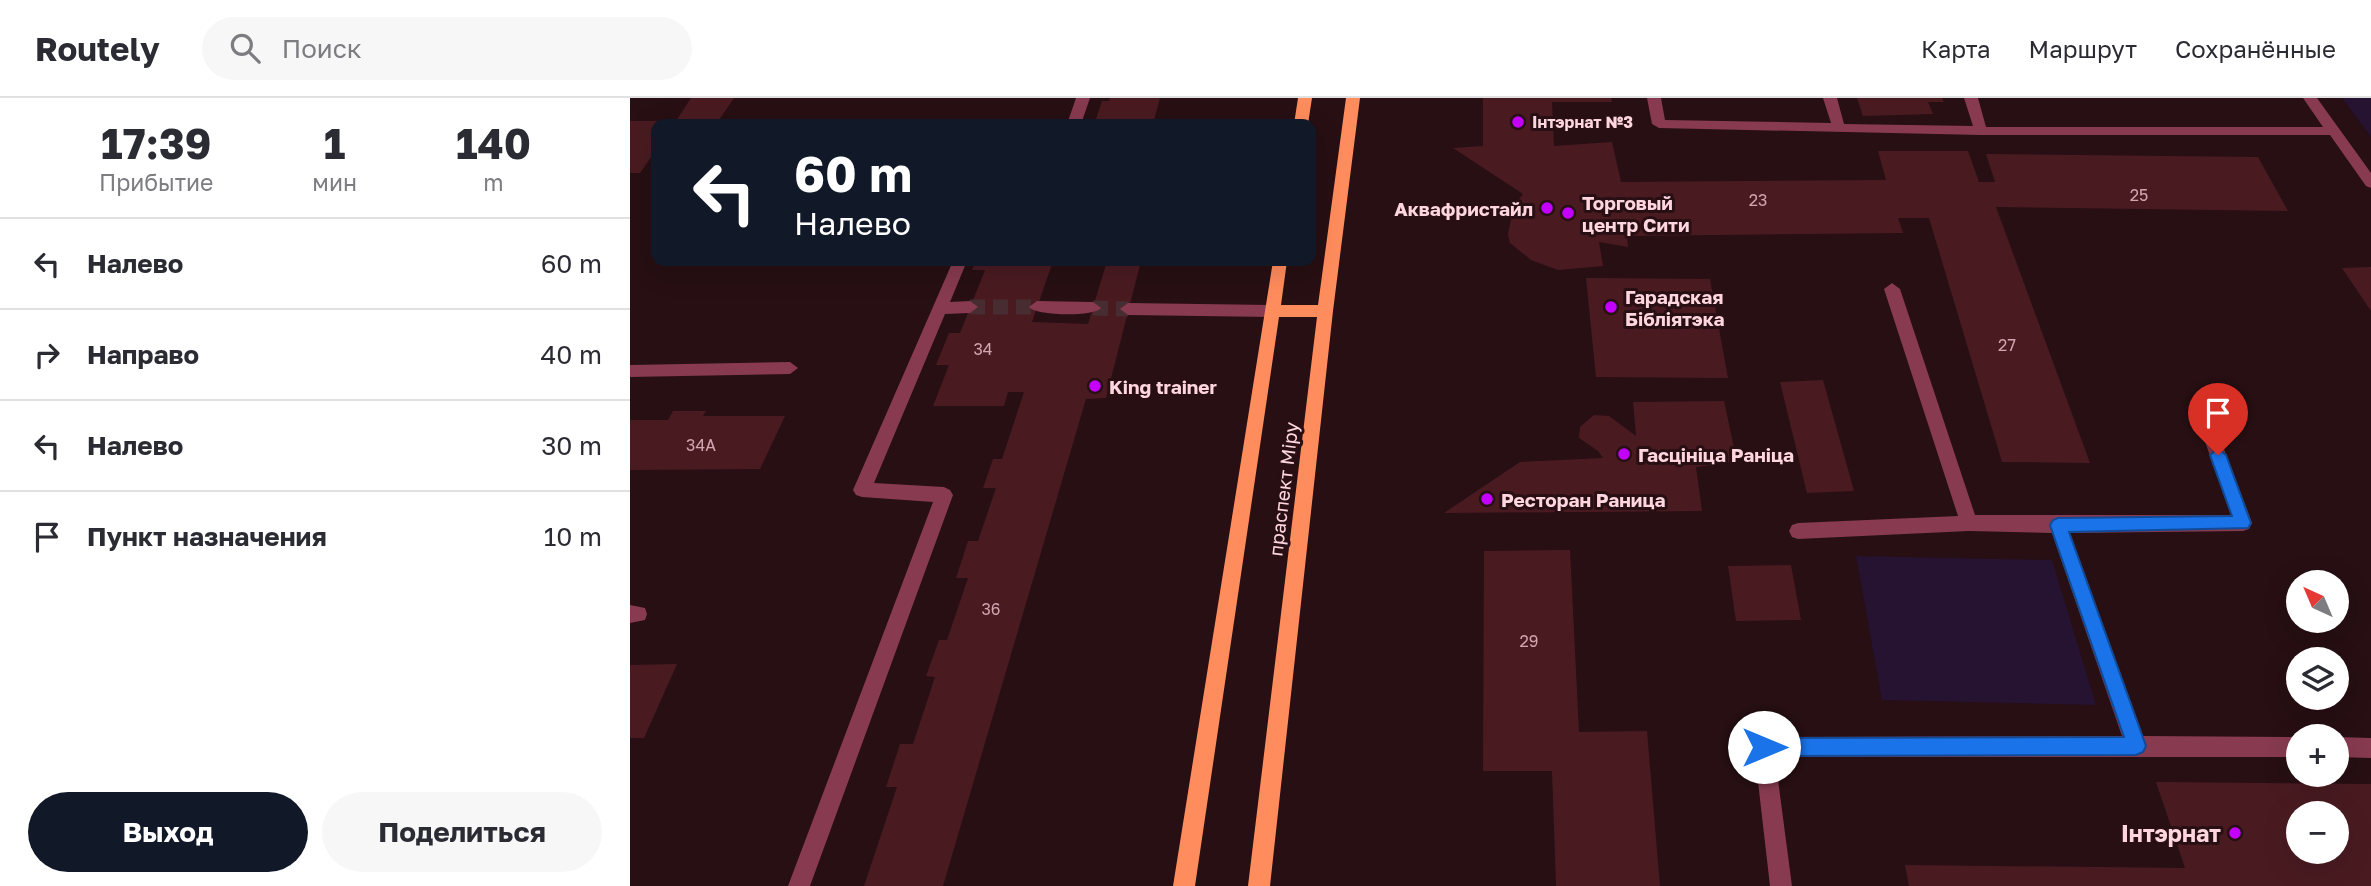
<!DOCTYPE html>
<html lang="ru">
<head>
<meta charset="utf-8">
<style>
  :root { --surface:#fff; --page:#f7f7f7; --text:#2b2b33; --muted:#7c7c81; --line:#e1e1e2; --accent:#111827 }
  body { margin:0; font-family:"Golos Text",sans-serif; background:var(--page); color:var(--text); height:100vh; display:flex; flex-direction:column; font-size:26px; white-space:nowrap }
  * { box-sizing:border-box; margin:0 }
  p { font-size:23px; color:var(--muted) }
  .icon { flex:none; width:38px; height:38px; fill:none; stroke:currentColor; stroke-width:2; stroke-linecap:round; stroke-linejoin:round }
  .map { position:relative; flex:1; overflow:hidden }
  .side { display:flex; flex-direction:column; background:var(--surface); width:630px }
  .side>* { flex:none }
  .top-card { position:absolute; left:21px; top:21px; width:665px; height:147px; border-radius:14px; box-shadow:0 7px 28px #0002; background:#111827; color:#fff; overflow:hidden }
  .needle { width:46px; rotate:316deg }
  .fabs { position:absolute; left:1656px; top:472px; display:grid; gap:14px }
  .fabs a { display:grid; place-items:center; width:63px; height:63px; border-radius:50%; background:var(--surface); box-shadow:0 7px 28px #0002; font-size:35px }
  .pin { position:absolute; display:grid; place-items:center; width:60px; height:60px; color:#fff; margin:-72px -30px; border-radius:50% 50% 50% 0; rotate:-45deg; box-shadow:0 0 7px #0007 }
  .pin .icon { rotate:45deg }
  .me { position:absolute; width:77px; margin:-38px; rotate:90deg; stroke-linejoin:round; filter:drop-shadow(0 0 5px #0008) }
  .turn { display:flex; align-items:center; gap:24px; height:147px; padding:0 28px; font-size:32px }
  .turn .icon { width:91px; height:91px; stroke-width:2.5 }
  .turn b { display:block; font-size:49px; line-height:60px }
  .eta { display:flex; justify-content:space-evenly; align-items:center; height:119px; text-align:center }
  .eta b { font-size:42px; font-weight:700; line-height:49px }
  .primary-button { display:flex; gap:14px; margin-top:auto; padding:14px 28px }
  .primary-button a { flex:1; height:80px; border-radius:42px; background:var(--accent); color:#fff; font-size:28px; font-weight:700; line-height:80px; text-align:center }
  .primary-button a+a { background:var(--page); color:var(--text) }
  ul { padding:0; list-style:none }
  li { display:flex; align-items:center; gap:21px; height:91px; padding:0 28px; border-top:2px solid var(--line) }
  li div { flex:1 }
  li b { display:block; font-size:26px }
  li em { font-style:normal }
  header { display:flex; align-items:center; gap:42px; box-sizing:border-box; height:98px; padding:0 35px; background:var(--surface); border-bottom:2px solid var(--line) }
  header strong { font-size:33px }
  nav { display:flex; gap:38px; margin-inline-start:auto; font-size:24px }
  .search { width:490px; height:63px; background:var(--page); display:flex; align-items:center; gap:18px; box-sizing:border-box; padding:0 24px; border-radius:38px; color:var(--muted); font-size:26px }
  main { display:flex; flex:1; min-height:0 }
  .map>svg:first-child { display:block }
</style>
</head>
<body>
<header>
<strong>Routely</strong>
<div class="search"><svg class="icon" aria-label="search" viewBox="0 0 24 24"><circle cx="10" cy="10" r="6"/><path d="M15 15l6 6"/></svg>Поиск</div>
<nav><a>Карта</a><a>Маршрут</a><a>Сохранённые</a></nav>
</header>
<main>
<section class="side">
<div class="eta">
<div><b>17:39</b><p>Прибытие</p></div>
<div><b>1</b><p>мин</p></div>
<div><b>140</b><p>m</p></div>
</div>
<ul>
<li><svg class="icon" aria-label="left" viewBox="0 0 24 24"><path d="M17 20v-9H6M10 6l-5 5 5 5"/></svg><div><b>Налево</b></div><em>60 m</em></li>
<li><svg class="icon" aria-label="right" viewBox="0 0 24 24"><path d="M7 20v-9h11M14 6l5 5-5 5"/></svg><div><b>Направо</b></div><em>40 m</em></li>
<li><svg class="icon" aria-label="left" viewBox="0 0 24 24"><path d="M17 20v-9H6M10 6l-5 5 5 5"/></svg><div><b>Налево</b></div><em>30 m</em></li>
<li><svg class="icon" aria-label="arrive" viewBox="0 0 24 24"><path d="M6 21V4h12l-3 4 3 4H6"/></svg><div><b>Пункт назначения</b></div><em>10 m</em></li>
</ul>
<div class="primary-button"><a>Выход</a><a>Поделиться</a></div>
</section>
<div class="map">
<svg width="1741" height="788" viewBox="0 0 1741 788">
  <rect width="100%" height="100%" fill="#270f13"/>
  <!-- green -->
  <g fill="#261231">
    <path d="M1712,0H1741V39Z"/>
    <path d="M1226,458L1422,462L1466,607L1252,602Z"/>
  </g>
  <!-- building -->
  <g fill="#491b21" fill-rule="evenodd">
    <path d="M61,0H104L89,22H168L166,26H26V52L10,75H0V23H46Z"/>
    <path d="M480,0H530L523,26H470L472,21H466L472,3H479Z"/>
    <path d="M853,0H981L982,4H922L924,48L982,44L991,84L1256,82L1248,53H1338L1349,84H1365L1356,56L1628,59L1658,113L1366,109L1460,365L1372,364L1299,120H1268L1273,135L997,138L998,149L969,144L973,168L928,172L901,162L880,145L878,136L884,108L893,96L823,50L853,48Z"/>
    <path d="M1227,0H1312L1314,4H1298L1303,16L1233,18Z"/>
    <path d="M346,163H423L402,224L458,226L477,163H511L476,300L456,301L313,788H234L267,689H256L270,646H283L305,579L296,578L309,542H317L338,480H326L338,443H348L366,390H353L363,361H372L394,294H378L374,308H303L319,267H306L319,235H330L355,172H342Z"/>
    <path d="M1741,169V213L1712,170Z"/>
    <path d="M956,180L1080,181L1098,280L966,279Z"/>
    <path d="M1193,282L1224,393L1177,395L1150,284Z"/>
    <path d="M1094,303L1107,364L1066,369L1072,413L814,415L890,364L973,360L968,353L949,340L950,329L964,317L979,318L1006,338L1003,304Z"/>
    <path d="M43,313H76L73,318H155L130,371L0,372V322H38Z"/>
    <path d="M940,452L949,634L1017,633L1030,788H926L922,673H853L854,453Z"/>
    <path d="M1161,467L1171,522L1106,523L1098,468Z"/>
    <path d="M47,566L14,640H0V567Z"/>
    <path d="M1526,684L1741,686V788H1279L1275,767L1555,770ZM1668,716H1706V754H1668Z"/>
  </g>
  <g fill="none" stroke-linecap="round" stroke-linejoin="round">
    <!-- minor-tunnel -->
    <g stroke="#472d32" stroke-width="15" stroke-dasharray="15 8" stroke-linecap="butt">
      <path d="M340,209H407"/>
      <path d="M463,210L498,211"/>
    </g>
    <!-- minor -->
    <g fill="#873a50" fill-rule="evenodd">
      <path d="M446,0H460L451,26H437Z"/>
      <path d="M1017,0H1031L1035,22L1201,25L1193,0H1207L1214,26L1343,28L1334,0H1348L1356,29H1693L1673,0H1687L1741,75V90L1736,88L1700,37H1351L1029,30L1022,26Z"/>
      <path d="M323,163H337L320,204L340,203L348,209L340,215L315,216L244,385L314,389L320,392L323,397L180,788H158L303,404L232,399L226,397L223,392Z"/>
      <path d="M1262,185L1270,191L1345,417H1601L1572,335L1574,330H1586L1622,425L1619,431L1613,433L1440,435L1513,638L1668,639V659H1145L1162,788H1140L1124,649L1127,642L1134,639L1492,638L1422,435L1339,433L1168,441L1162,439L1159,433L1162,427L1168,425L1328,418L1254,191Z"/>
      <path d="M407,203L463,204L471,210C464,219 406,218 399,209Z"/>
      <path d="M498,205L642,207L650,213L642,219L498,217L490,211Z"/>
      <path d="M160,264L168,270L160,276L0,279V267Z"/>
      <path d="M0,507L15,510L17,516L15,522L0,525Z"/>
      <path d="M1706,639L1741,640V660L1706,659Z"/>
    </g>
    <!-- major -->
    <g fill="#ff8c5c" fill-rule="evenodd">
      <path d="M668,0H682L678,26H664Z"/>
      <path d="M716,0H730L703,213L640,788H618L687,219H649L565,788H543L643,163H657L651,207H688Z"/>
    </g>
  </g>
  <!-- route -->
  <path fill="#1a73e8" stroke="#114b97" stroke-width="2" d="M1588,350L1596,357L1621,425L1618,430L1439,434L1516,648L1513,654L1506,657L1134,658L1127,655L1125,649L1127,642L1134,640L1494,639L1420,427L1423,422L1428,420L1602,418L1580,357Z"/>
  <!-- markers -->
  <g fill="#c401ff" stroke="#270f13" stroke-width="2.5">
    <circle cx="888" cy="24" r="7"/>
    <circle cx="917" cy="110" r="7"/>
    <circle cx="938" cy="115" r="7"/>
    <circle cx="981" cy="209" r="7"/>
    <circle cx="465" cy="288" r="7"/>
    <circle cx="994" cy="356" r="7"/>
    <circle cx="857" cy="401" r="7"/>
    <circle cx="1605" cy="735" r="7"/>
  </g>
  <g text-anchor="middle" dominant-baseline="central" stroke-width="6" stroke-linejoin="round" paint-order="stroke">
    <!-- far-poi labels -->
    <g font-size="16" font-weight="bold" fill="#ffd5df" stroke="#270f13" text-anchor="start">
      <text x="902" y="24">Інтэрнат №3</text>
    </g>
    <!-- number labels -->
    <g font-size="16" fill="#d2a6b0">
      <text x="1509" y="97">25</text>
      <text x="1128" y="102">23</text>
      <text x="1377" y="247">27</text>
      <text x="353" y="251">34</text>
      <text x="71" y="347">34А</text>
      <text x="361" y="511">36</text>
      <text x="899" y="543">29</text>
    </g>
    <!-- poi labels -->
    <g font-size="19" font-weight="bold" fill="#ffd5df" stroke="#270f13" text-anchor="start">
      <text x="952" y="104">Торговый<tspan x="952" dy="22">центр Сити</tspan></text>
      <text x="903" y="110" text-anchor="end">Аквафристайл</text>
      <text x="995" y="198">Гарадская<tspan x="995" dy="22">Бібліятэка</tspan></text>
      <text x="479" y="288">King trainer</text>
      <text x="1008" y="356">Гасцініца Раніца</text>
      <text x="871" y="401">Ресторан Раница</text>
    </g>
    <!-- street labels -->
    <g font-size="19" fill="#ffd5df" stroke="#270f13">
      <text transform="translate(653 391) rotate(-83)">праспект Міру</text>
    </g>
    <!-- near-poi labels -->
    <g font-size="23" font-weight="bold" fill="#ffd5df" stroke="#270f13" text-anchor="end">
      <text x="1591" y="735">Інтэрнат</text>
    </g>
  </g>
</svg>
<div class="fabs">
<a><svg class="needle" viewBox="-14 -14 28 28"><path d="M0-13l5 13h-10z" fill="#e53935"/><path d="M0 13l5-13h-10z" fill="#7c7c81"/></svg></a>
<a><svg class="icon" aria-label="layers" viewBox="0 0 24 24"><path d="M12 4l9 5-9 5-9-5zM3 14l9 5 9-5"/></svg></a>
<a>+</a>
<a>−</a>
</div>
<div class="pin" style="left:1588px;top:357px;background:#d93025"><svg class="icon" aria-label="arrive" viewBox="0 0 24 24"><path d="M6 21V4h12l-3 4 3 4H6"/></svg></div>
<svg class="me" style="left:1134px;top:649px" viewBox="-20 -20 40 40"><circle r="19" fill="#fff"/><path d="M0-13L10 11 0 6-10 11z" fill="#1a73e8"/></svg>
<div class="top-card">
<div class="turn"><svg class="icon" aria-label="left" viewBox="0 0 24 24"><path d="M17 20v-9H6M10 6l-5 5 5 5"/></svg><div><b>60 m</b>Налево</div></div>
</div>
</div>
</main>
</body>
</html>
